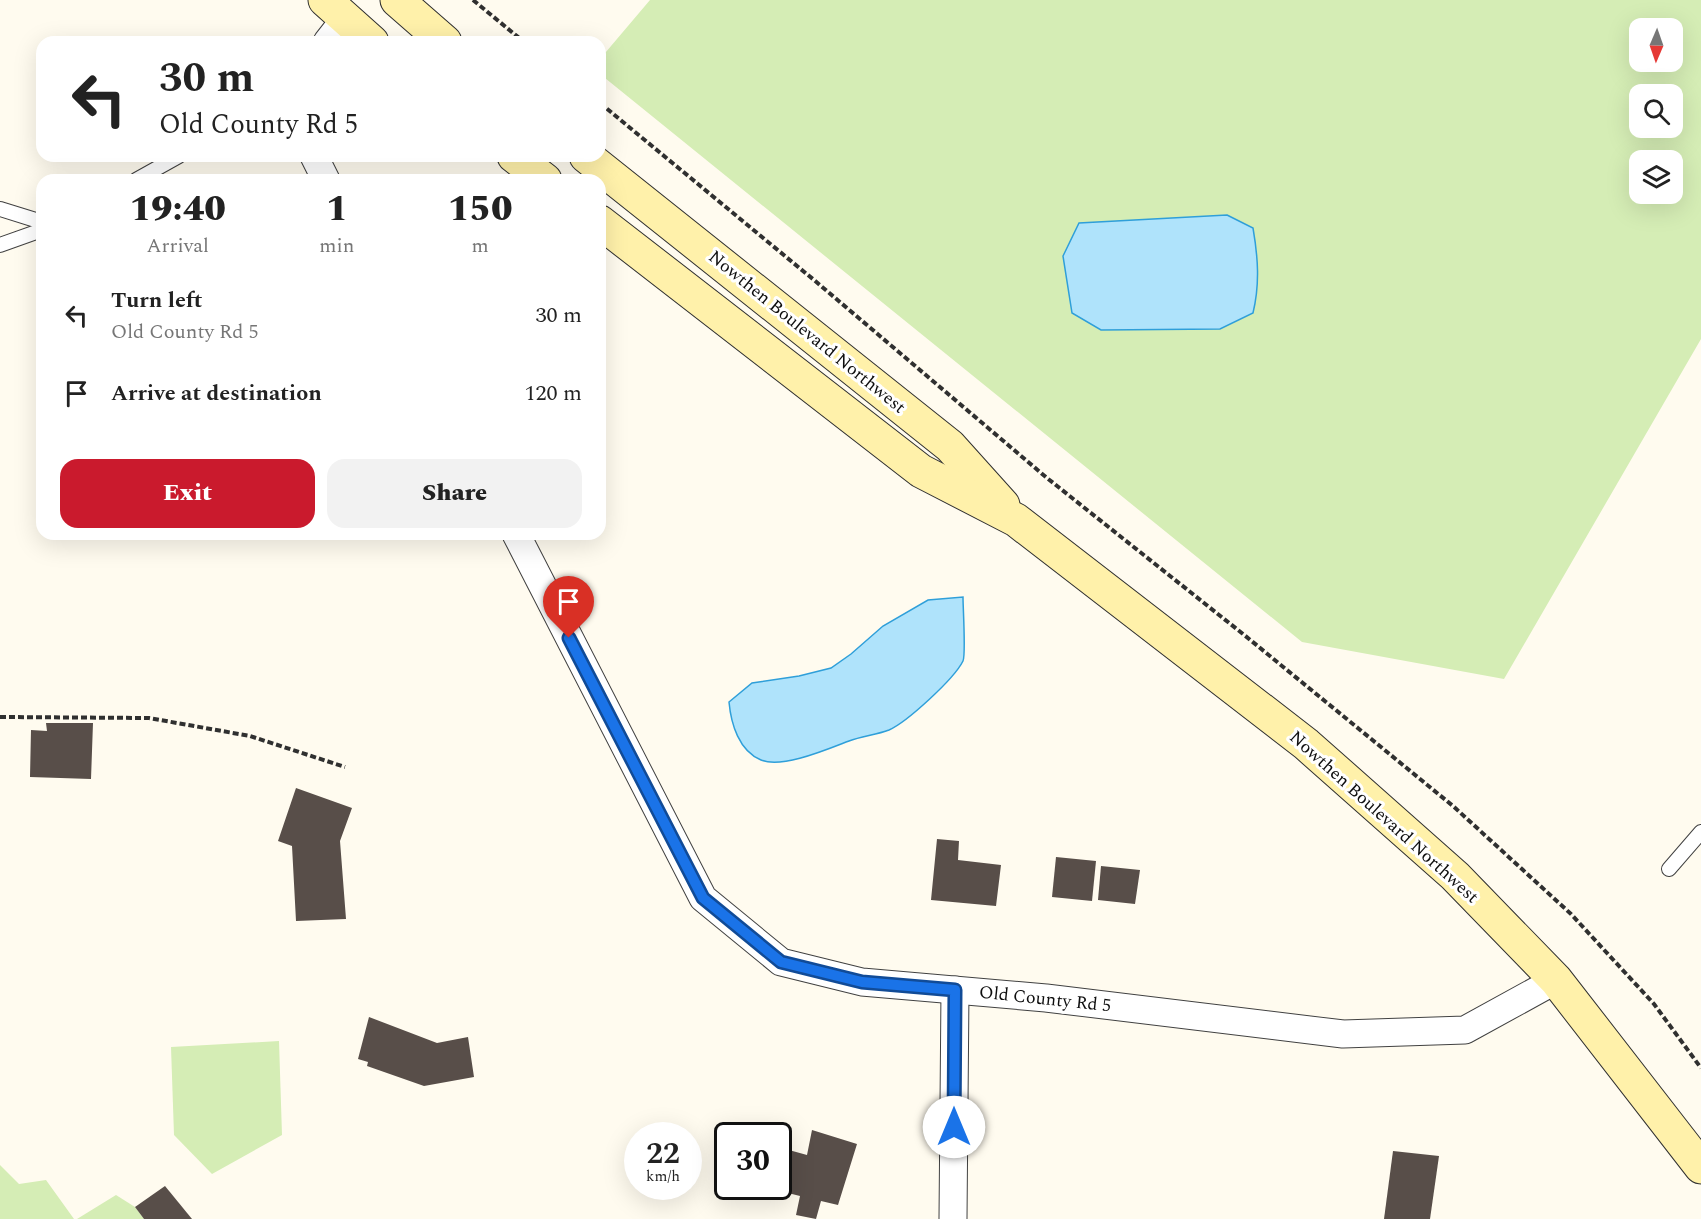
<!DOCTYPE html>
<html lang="en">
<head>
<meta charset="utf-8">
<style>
  :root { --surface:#fff; --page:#f2f2f2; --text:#222; --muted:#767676; --accent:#ca1a2d }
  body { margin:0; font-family:Spectral,serif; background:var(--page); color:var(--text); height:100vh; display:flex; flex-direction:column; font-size:22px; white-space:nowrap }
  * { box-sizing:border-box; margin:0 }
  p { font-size:20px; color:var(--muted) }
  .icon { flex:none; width:33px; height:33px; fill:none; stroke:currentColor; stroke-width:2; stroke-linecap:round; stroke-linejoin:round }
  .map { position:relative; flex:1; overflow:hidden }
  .sheet { position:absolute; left:36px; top:174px; width:570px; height:366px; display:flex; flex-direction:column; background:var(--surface); border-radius:18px; box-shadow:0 6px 24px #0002 }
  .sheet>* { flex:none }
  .guide { position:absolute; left:36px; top:36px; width:570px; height:126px; border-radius:18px; box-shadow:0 6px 24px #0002; background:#fff; color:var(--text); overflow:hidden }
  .needle { width:39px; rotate:182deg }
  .buttons { position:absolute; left:1629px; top:18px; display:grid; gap:12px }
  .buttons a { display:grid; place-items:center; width:54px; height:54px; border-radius:12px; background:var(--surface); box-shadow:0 6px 24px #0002; font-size:30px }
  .speed { position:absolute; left:624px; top:1122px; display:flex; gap:12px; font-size:30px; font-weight:700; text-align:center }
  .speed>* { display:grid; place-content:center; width:78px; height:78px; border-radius:50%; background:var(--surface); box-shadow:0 6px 24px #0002; line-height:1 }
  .speed small { font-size:15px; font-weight:400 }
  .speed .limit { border:3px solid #111; border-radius:9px; background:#fff; color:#111 }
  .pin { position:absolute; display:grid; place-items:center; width:51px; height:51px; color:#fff; margin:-62px -26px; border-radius:50% 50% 50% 0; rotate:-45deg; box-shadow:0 0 6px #0007 }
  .pin .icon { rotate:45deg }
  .me { position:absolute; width:66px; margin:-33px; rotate:0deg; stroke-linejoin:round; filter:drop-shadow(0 0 4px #0008) }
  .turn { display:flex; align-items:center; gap:21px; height:126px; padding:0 24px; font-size:27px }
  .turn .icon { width:78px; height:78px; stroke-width:2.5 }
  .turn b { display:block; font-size:42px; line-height:51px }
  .eta { display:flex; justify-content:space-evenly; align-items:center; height:102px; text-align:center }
  .eta b { font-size:36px; font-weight:800; line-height:42px }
  .button { display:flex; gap:12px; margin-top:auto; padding:12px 24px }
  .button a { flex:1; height:69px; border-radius:18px; background:var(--accent); color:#fff; font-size:24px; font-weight:800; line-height:69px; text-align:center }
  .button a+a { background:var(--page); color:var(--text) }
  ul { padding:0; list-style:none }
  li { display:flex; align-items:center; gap:18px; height:78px; padding:0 24px }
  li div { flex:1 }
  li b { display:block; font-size:22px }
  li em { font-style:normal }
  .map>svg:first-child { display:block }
</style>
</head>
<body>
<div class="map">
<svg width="1701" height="1219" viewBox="0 0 1701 1219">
  <rect width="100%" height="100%" fill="#fffbef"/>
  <!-- green -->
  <g fill="#d5edb5" fill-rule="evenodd">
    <path d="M650,0H1701V339L1504,679L1302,642L600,74V59ZM1640,28H1672V62H1640ZM1640,94H1672V128H1640ZM1640,160H1672V194H1640Z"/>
    <path d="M279,1041L282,1135L212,1174L174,1135L171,1047Z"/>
    <path d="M0,1165L19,1184L46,1180L74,1219H0Z"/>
    <path d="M116,1195L135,1207L144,1219H77Z"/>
  </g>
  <!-- water -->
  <g fill="#afe3fb" stroke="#2f9fd9" stroke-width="1.5">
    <path d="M1227,215L1253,228C1258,257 1260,284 1253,313L1220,329L1101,330L1072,313L1063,256L1079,223Z"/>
    <path d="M963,597C963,609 966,655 963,661C954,679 907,722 889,730C876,735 862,736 849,741C828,749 782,769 761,760C739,751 731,724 729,702L752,683L799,676L831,668L851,654L883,626L928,600Z"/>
  </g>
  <!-- building -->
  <g fill="#584e49">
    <path d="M46,723H93L91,779L30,777L31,730L47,731Z"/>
    <path d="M296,788L352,808L340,841L346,919L296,921L292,846L278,841Z"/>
    <path d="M937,839L959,841L958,860L1001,865L996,906L931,900Z"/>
    <path d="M1056,857L1096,861L1092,901L1052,897Z"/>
    <path d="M1101,866L1140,870L1135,904L1098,900Z"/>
    <path d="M369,1017L437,1043L468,1037L474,1077L424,1086L367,1066L368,1062L358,1059Z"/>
    <path d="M812,1130L857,1144L838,1205L821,1201L816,1219L796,1215L800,1196L764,1187L778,1186V1147L807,1155Z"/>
    <path d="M1393,1151L1439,1156L1430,1219H1384Z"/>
    <path d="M165,1186L192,1219H144L135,1207Z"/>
  </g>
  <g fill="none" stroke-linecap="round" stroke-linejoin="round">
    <defs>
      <g id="lane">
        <path d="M136,180L179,156"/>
        <path d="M0,209L42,222"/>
        <path d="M0,245L42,230"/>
        <path d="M1669,869L1701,832"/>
      </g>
      <g id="street">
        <path d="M327,42L345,19"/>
        <path d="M314,156L326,180"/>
        <path d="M516,534L703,898L781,962L862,982L1046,998L1343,1034L1465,1030L1556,980"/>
        <path d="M953,1219L955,990"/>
      </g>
      <g id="secondary">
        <path d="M325,0L372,42"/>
        <path d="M397,0L445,42"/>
        <path d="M514,156L545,180"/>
        <path d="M586,156L950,446L1003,505"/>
        <path d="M600,222L921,471L1016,520L1306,744L1455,876L1556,980L1701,1167"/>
      </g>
    </defs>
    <!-- lane casing -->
    <use href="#lane" stroke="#414141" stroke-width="16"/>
    <!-- street casing -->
    <use href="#street" stroke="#414141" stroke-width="29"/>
    <!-- secondary casing -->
    <use href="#secondary" stroke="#303030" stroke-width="35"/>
    <!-- path -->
    <g stroke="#303030" stroke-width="4" stroke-dasharray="6 3" stroke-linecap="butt">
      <path d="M473,0L524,42"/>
      <path d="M600,103L814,280L1047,478L1243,634L1453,806L1571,914L1654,1004L1701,1068"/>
      <path d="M0,717L149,718L250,736L345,767"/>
    </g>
    <!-- lane -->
    <use href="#lane" stroke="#fff" stroke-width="14"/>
    <!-- street -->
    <use href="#street" stroke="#fff" stroke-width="27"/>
    <!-- secondary -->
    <use href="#secondary" stroke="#fff1aa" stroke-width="33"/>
  </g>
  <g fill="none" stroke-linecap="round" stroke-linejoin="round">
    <defs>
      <path id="route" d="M569,638L703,898L781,962L862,982L955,990L954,1127"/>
    </defs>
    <!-- route casing -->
    <use href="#route" stroke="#114b97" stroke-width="15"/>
    <!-- route -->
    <use href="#route" stroke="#1a73e8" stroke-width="10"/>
  </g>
  <g text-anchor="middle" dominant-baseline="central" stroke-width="6" stroke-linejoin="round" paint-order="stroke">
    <!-- street labels -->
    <g font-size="18" fill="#0e0e0e" stroke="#fff">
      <text transform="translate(807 332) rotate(39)">Nowthen Boulevard Northwest</text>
      <text transform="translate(1384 817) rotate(42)">Nowthen Boulevard Northwest</text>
      <text transform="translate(1045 999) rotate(6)">Old County Rd 5</text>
    </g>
  </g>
</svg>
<div class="buttons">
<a><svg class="needle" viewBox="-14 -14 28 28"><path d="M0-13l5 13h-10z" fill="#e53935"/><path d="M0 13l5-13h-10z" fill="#767676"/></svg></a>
<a><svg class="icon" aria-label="search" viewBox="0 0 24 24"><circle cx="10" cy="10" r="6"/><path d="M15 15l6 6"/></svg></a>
<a><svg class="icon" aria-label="layers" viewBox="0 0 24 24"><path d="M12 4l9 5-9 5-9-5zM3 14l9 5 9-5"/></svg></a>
</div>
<div class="speed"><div>22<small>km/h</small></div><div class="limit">30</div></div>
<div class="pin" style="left:569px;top:638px;background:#d93025"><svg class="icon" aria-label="arrive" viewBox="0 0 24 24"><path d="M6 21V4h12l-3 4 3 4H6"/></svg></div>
<svg class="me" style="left:954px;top:1127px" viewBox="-20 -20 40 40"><circle r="19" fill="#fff"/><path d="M0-13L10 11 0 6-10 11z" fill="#1a73e8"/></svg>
<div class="guide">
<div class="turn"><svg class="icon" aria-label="left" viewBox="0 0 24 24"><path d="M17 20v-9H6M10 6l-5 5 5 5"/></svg><div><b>30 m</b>Old County Rd 5</div></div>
</div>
<section class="sheet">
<div class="eta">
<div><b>19:40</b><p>Arrival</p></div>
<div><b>1</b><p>min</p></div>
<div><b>150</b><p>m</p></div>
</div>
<ul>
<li><svg class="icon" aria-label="left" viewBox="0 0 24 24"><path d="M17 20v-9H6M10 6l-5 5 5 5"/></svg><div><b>Turn left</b><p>Old County Rd 5</p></div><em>30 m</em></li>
<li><svg class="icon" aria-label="arrive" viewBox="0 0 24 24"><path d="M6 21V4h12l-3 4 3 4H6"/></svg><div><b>Arrive at destination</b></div><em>120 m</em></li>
</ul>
<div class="button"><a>Exit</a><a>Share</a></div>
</section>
</div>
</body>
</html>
